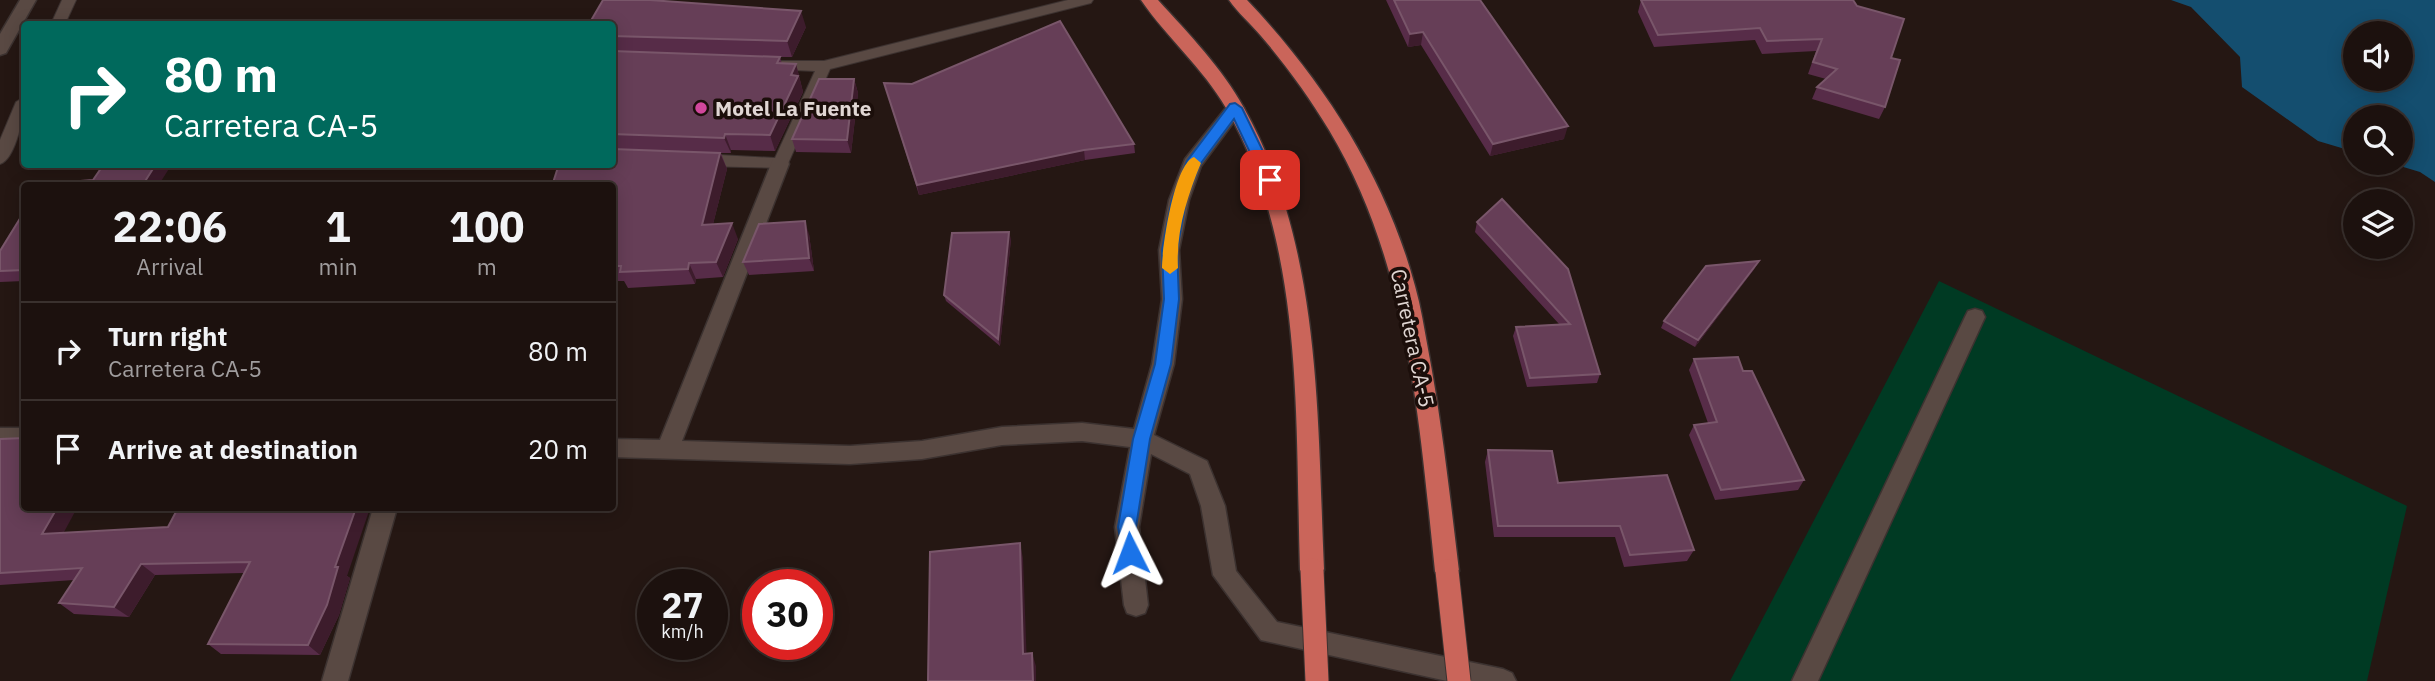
<!DOCTYPE html>
<html lang="en">
<head>
<meta charset="utf-8">
<style>
  :root { --surface:#1c110e; --page:#251a17; --text:#f1f3f6; --muted:#a09d9e; --line:#3a312e }
  body { margin:0; font-family:"IBM Plex Sans",sans-serif; background:var(--page); color:var(--text); height:100vh; display:flex; flex-direction:column; font-size:26px; white-space:nowrap }
  * { box-sizing:border-box; margin:0 }
  p { font-size:23px; color:var(--muted) }
  .icon { flex:none; width:38px; height:38px; fill:none; stroke:currentColor; stroke-width:2; stroke-linecap:round; stroke-linejoin:round }
  .map { position:relative; flex:1; overflow:hidden }
  .sheet { position:absolute; left:21px; top:182px; width:595px; height:329px; display:flex; flex-direction:column; background:var(--surface); border-radius:7px; box-shadow:0 4px 18px #0003,0 0 0 2px var(--line) }
  .sheet>* { flex:none }
  .guide { position:absolute; left:21px; top:21px; width:595px; height:147px; border-radius:7px; box-shadow:0 4px 18px #0003,0 0 0 2px var(--line); background:#00695c; color:#fff; overflow:hidden }
  .tools { position:absolute; left:2343px; top:21px; display:grid; gap:14px }
  .tools a { display:grid; place-items:center; width:70px; height:70px; border-radius:50%; background:var(--surface); box-shadow:0 4px 18px #0003,0 0 0 2px var(--line); font-size:35px }
  .speed { position:absolute; left:637px; top:569px; display:flex; gap:14px; font-size:35px; font-weight:700; text-align:center }
  .speed>* { display:grid; place-content:center; width:91px; height:91px; border-radius:50%; background:var(--surface); box-shadow:0 4px 18px #0003,0 0 0 2px var(--line); line-height:1 }
  .speed small { font-size:18px; font-weight:400 }
  .speed .limit { border:10px solid #d22; background:#fff; color:#111 }
  .pin { position:absolute; display:grid; place-items:center; width:60px; height:60px; color:#fff; margin:-30px; border-radius:14px; box-shadow:0 4px 10px #0006 }
  .me { position:absolute; width:77px; margin:-38px; rotate:357deg; stroke-linejoin:round; filter:drop-shadow(0 0 5px #0008) }
  .turn { display:flex; align-items:center; gap:24px; height:147px; padding:0 28px; font-size:32px }
  .turn .icon { width:91px; height:91px; stroke-width:2.5 }
  .turn b { display:block; font-size:49px; line-height:60px }
  .eta { display:flex; justify-content:space-evenly; align-items:center; height:119px; text-align:center }
  .eta b { font-size:42px; font-weight:800; line-height:49px }
  ul { padding:0; list-style:none }
  li { display:flex; align-items:center; gap:21px; height:98px; padding:0 28px; border-top:2px solid var(--line) }
  li div { flex:1 }
  li b { display:block; font-size:26px }
  li em { font-style:normal }
  .map>svg:first-child { display:block }
</style>
</head>
<body>
<div class="map">
<svg width="2435" height="681" viewBox="0 0 2435 681">
  <rect width="100%" height="100%" fill="#251713"/>
  <!-- green -->
  <path fill="#003a23" d="M1939,281L2407,506L2367,681H1730Z"/>
  <!-- water -->
  <path fill="#144e6f" fill-rule="evenodd" d="M2171,0H2435V182L2420,172L2390,163H2401V117H2356L2355,152L2318,141L2242,87L2240,57L2191,7ZM2356,33H2401V79H2356Z"/>
  <g fill="none" stroke-linecap="round" stroke-linejoin="round">
    <defs>
      <g id="service">
        <path d="M62,0H76L65,24H51Z"/>
        <path d="M1068,0H1093L1091,3L830,69L786,168L701,166L693,160L701,154L775,158L815,71L772,69L765,64L767,61H824Z"/>
        <path d="M24,97C25,112 16,159 0,164V140L16,102Z"/>
      </g>
      <g id="minor">
        <path d="M20,0H36L6,53L0,55V34Z"/>
        <path d="M1235,102L1241,104L1244,108L1201,166L1189,200L1179,250L1182,299L1174,364L1154,435L1207,461L1225,506L1236,571L1277,622L1503,669L1512,673L1516,681H1447L1261,640L1213,575L1201,506L1190,474L1151,454L1139,527L1148,605L1145,613L1136,616L1127,613L1124,605L1115,527L1130,447L1082,441L1002,445L922,459L850,464L612,457V439L660,440L771,164L773,159H787L789,164L682,441L850,446L922,441L1002,427L1082,423L1134,429L1152,364L1162,299L1159,250L1169,200L1185,159L1229,104Z"/>
        <path d="M1975,309L1982,311L1985,317L1818,681H1792L1965,317L1968,311Z"/>
        <rect x="0" y="428" width="24" height="18"/>
        <path d="M373,508H397L348,681H322Z"/>
      </g>
      <g id="trunk">
        <path d="M1141,0H1158C1189,34 1222,68 1244,108C1322,248 1317,414 1324,570L1320,578L1312,581L1304,578L1300,570C1295,417 1305,245 1226,108C1203,68 1167,38 1141,0Z"/>
        <path d="M1229,0H1247C1324,81 1386,178 1415,286C1421,307 1424,328 1428,349C1442,423 1450,497 1459,571L1455,579L1447,582L1439,579L1435,571C1419,420 1409,263 1329,130C1309,97 1286,65 1261,36C1250,23 1238,13 1229,0Z"/>
      </g>
    </defs>
    <!-- service casing -->
    <use href="#service" stroke="#3c3230" stroke-width="2"/>
    <!-- minor casing -->
    <use href="#minor" stroke="#3c3230" stroke-width="3"/>
    <!-- trunk casing -->
    <use href="#trunk" stroke="#3c3230" stroke-width="3"/>
    <!-- service -->
    <use href="#service" fill="#594943" fill-rule="evenodd"/>
    <!-- minor -->
    <use href="#minor" fill="#594943" fill-rule="evenodd"/>
    <!-- trunk -->
    <use href="#trunk" fill="#ca655a" fill-rule="evenodd"/>
    <defs>
      <g id="trunk-bridge">
        <path d="M1312,570L1317,681"/>
        <path d="M1447,571L1459,681"/>
      </g>
    </defs>
    <!-- trunk-bridge casing -->
    <use href="#trunk-bridge" stroke="#3c3230" stroke-width="25" stroke-linecap="butt"/>
    <!-- trunk-bridge -->
    <use href="#trunk-bridge" stroke="#ca655a" stroke-width="23"/>
  </g>
  <!-- wall -->
  <g fill="#572c48">
    <path d="M1386,0H1480L1564,139L1490,156L1421,45L1408,47Z"/>
    <path d="M1641,0H1853L1891,58L1885,107L1879,119L1812,99L1817,87L1826,79L1808,74L1816,51L1762,54L1755,40L1654,47L1638,12Z"/>
    <path d="M612,24L806,27L792,57H780L782,64H796L803,92L775,151L731,150V153H721L727,169L713,224L738,239L723,277L696,279L695,284L628,288L624,281H612Z"/>
    <path d="M854,79L858,93L851,153L796,152L792,139Z"/>
    <path d="M884,83L1134,144L1135,153L1085,160L919,195Z"/>
    <path d="M1502,199L1600,374L1597,383L1527,387L1513,336L1516,327L1559,324L1475,232L1477,222Z"/>
    <path d="M24,212V281L0,282V251Z"/>
    <path d="M809,234L814,271L749,275L743,262Z"/>
    <path d="M1011,239L1000,346L946,301L944,295Z"/>
    <path d="M1755,268L1695,347L1661,328L1664,321Z"/>
    <path d="M1694,359L1743,371L1804,480L1798,490L1715,500L1689,435L1694,425L1708,423L1689,370Z"/>
    <path d="M0,439L63,533L347,576L350,578L339,615L320,655L221,654L208,644L244,573L155,575L129,617L74,614L59,603L74,580L0,585Z"/>
    <path d="M1488,450L1558,483L1694,550L1687,561L1624,567L1615,537H1494L1485,462Z"/>
  </g>
  <!-- shaded-wall -->
  <g fill="#3d1c2c">
    <path d="M801,11L806,27L792,57L787,41Z"/>
    <path d="M1423,32L1421,45L1408,47L1410,34Z"/>
    <path d="M796,64L803,92L775,151L770,135Z"/>
    <path d="M854,79L858,93L851,153L847,140Z"/>
    <path d="M1568,126L1564,139L1490,156L1493,144Z"/>
    <path d="M725,134L731,150V153L724,138Z"/>
    <path d="M1084,150L1085,160L919,195L917,185Z"/>
    <path d="M720,153L727,169L709,240L702,225Z"/>
    <path d="M156,164H172L158,186H142Z"/>
    <path d="M805,221L809,234L814,271L809,258Z"/>
    <path d="M732,223L738,239L723,277L716,262Z"/>
    <path d="M1009,232L1011,239L1000,346L998,339Z"/>
    <path d="M1759,261L1755,268L1695,347L1698,340Z"/>
    <path d="M689,263L696,279L695,284L688,269Z"/>
    <path d="M57,508H77L57,545L42,534Z"/>
    <path d="M356,508H370L347,576L350,578L339,615L320,655L308,645Z"/>
    <path d="M1020,543L1023,558L1027,667L1023,654Z"/>
    <path d="M141,564L155,575L129,617L114,607Z"/>
    <path d="M1032,653L1036,666V681H1033Z"/>
  </g>
  <!-- building -->
  <g fill="#663e57" stroke="#79566a" stroke-width="2">
    <path d="M603,0H650L801,11L787,41L612,36V24H589Z"/>
    <path d="M1394,0H1480L1568,126L1493,144L1423,32L1410,34Z"/>
    <path d="M1641,0H1853L1857,6L1904,19L1891,58L1900,60L1885,107L1817,87L1837,69L1813,62L1822,39L1767,41L1760,28L1658,35Z"/>
    <path d="M1060,21L1134,144L1084,150L917,185L884,83L912,84Z"/>
    <path d="M612,51L780,57L777,63L796,64L791,75L798,76L770,135L725,134L724,138L612,134Z"/>
    <path d="M819,79H854L847,140L792,139Z"/>
    <path d="M612,149L720,153L702,225L732,223L716,262L689,263L688,269L620,272L621,266H612V186H552L559,164H612Z"/>
    <path d="M104,164H156L142,186H41L42,184L93,180Z"/>
    <path d="M381,184L380,186H356Z"/>
    <path d="M1502,199L1568,269L1600,374L1530,378L1516,327L1570,324L1477,222Z"/>
    <path d="M24,212V270L0,271V251Z"/>
    <path d="M805,221L809,258L743,262L759,224Z"/>
    <path d="M1009,232L998,339L944,295L952,233Z"/>
    <path d="M1759,261L1698,340L1664,321L1706,266Z"/>
    <path d="M1738,357L1743,371H1752L1804,480L1721,490L1694,425L1717,422L1694,359Z"/>
    <path d="M24,438V508H57L42,534L168,527L178,508H356L335,567H338L327,605L308,645L208,644L250,562L141,564L114,607L59,603L82,568L0,573V439Z"/>
    <path d="M1488,450L1552,451L1558,483L1667,475L1694,550L1630,555L1620,526H1498Z"/>
    <path d="M1020,543L1023,654L1032,653L1033,681H928L930,552Z"/>
  </g>
  <!-- route -->
  <path fill="#1a73e8" stroke="#114b97" stroke-width="2" d="M1235,103L1242,108L1277,180L1270,185L1265,184L1234,119L1199,166L1186,200L1177,250L1179,299L1171,364L1150,439L1136,527L1139,553L1137,559L1130,561L1124,559L1118,527L1133,439L1155,364L1164,299L1162,250L1172,200L1187,161L1230,104Z"/>
  <!-- slow -->
  <path fill="#f59e0b" d="M1194,157L1201,163C1187,197 1176,231 1178,268L1170,274L1162,268C1162,248 1174,164 1194,157Z"/>
  <!-- markers -->
  <circle fill="#d1479c" stroke="#1b0e0a" stroke-width="2.5" cx="701" cy="108" r="7"/>
  <g text-anchor="middle" dominant-baseline="central" stroke-width="7" stroke-linejoin="round" paint-order="stroke">
    <!-- poi labels -->
    <g font-size="21" font-weight="bold" fill="#e1d7d4" stroke="#1b0e0a" text-anchor="start">
      <text x="715" y="108">Motel La Fuente</text>
    </g>
    <!-- street labels -->
    <g font-size="21" fill="#e1d7d4" stroke="#1b0e0a">
      <text transform="translate(1413 338) rotate(78)">Carretera CA-5</text>
    </g>
  </g>
</svg>
<div class="tools">
<a><svg class="icon" aria-label="sound" viewBox="0 0 24 24"><path d="M4 9h4l5-4v14l-5-4H4zM17 9q2 3 0 6"/></svg></a>
<a><svg class="icon" aria-label="search" viewBox="0 0 24 24"><circle cx="10" cy="10" r="6"/><path d="M15 15l6 6"/></svg></a>
<a><svg class="icon" aria-label="layers" viewBox="0 0 24 24"><path d="M12 4l9 5-9 5-9-5zM3 14l9 5 9-5"/></svg></a>
</div>
<div class="speed"><div>27<small>km/h</small></div><div class="limit">30</div></div>
<div class="pin" style="left:1270px;top:180px;background:#d93025"><svg class="icon" aria-label="arrive" viewBox="0 0 24 24"><path d="M6 21V4h12l-3 4 3 4H6"/></svg></div>
<svg class="me" style="left:1130px;top:553px" viewBox="-20 -20 40 40"><path d="M0-17L14 15 0 8-14 15z" fill="#1a73e8" stroke="#fff" stroke-width="4"/></svg>
<div class="guide">
<div class="turn"><svg class="icon" aria-label="right" viewBox="0 0 24 24"><path d="M7 20v-9h11M14 6l5 5-5 5"/></svg><div><b>80 m</b>Carretera CA-5</div></div>
</div>
<section class="sheet">
<div class="eta">
<div><b>22:06</b><p>Arrival</p></div>
<div><b>1</b><p>min</p></div>
<div><b>100</b><p>m</p></div>
</div>
<ul>
<li><svg class="icon" aria-label="right" viewBox="0 0 24 24"><path d="M7 20v-9h11M14 6l5 5-5 5"/></svg><div><b>Turn right</b><p>Carretera CA-5</p></div><em>80 m</em></li>
<li><svg class="icon" aria-label="arrive" viewBox="0 0 24 24"><path d="M6 21V4h12l-3 4 3 4H6"/></svg><div><b>Arrive at destination</b></div><em>20 m</em></li>
</ul>
</section>
</div>
</body>
</html>
